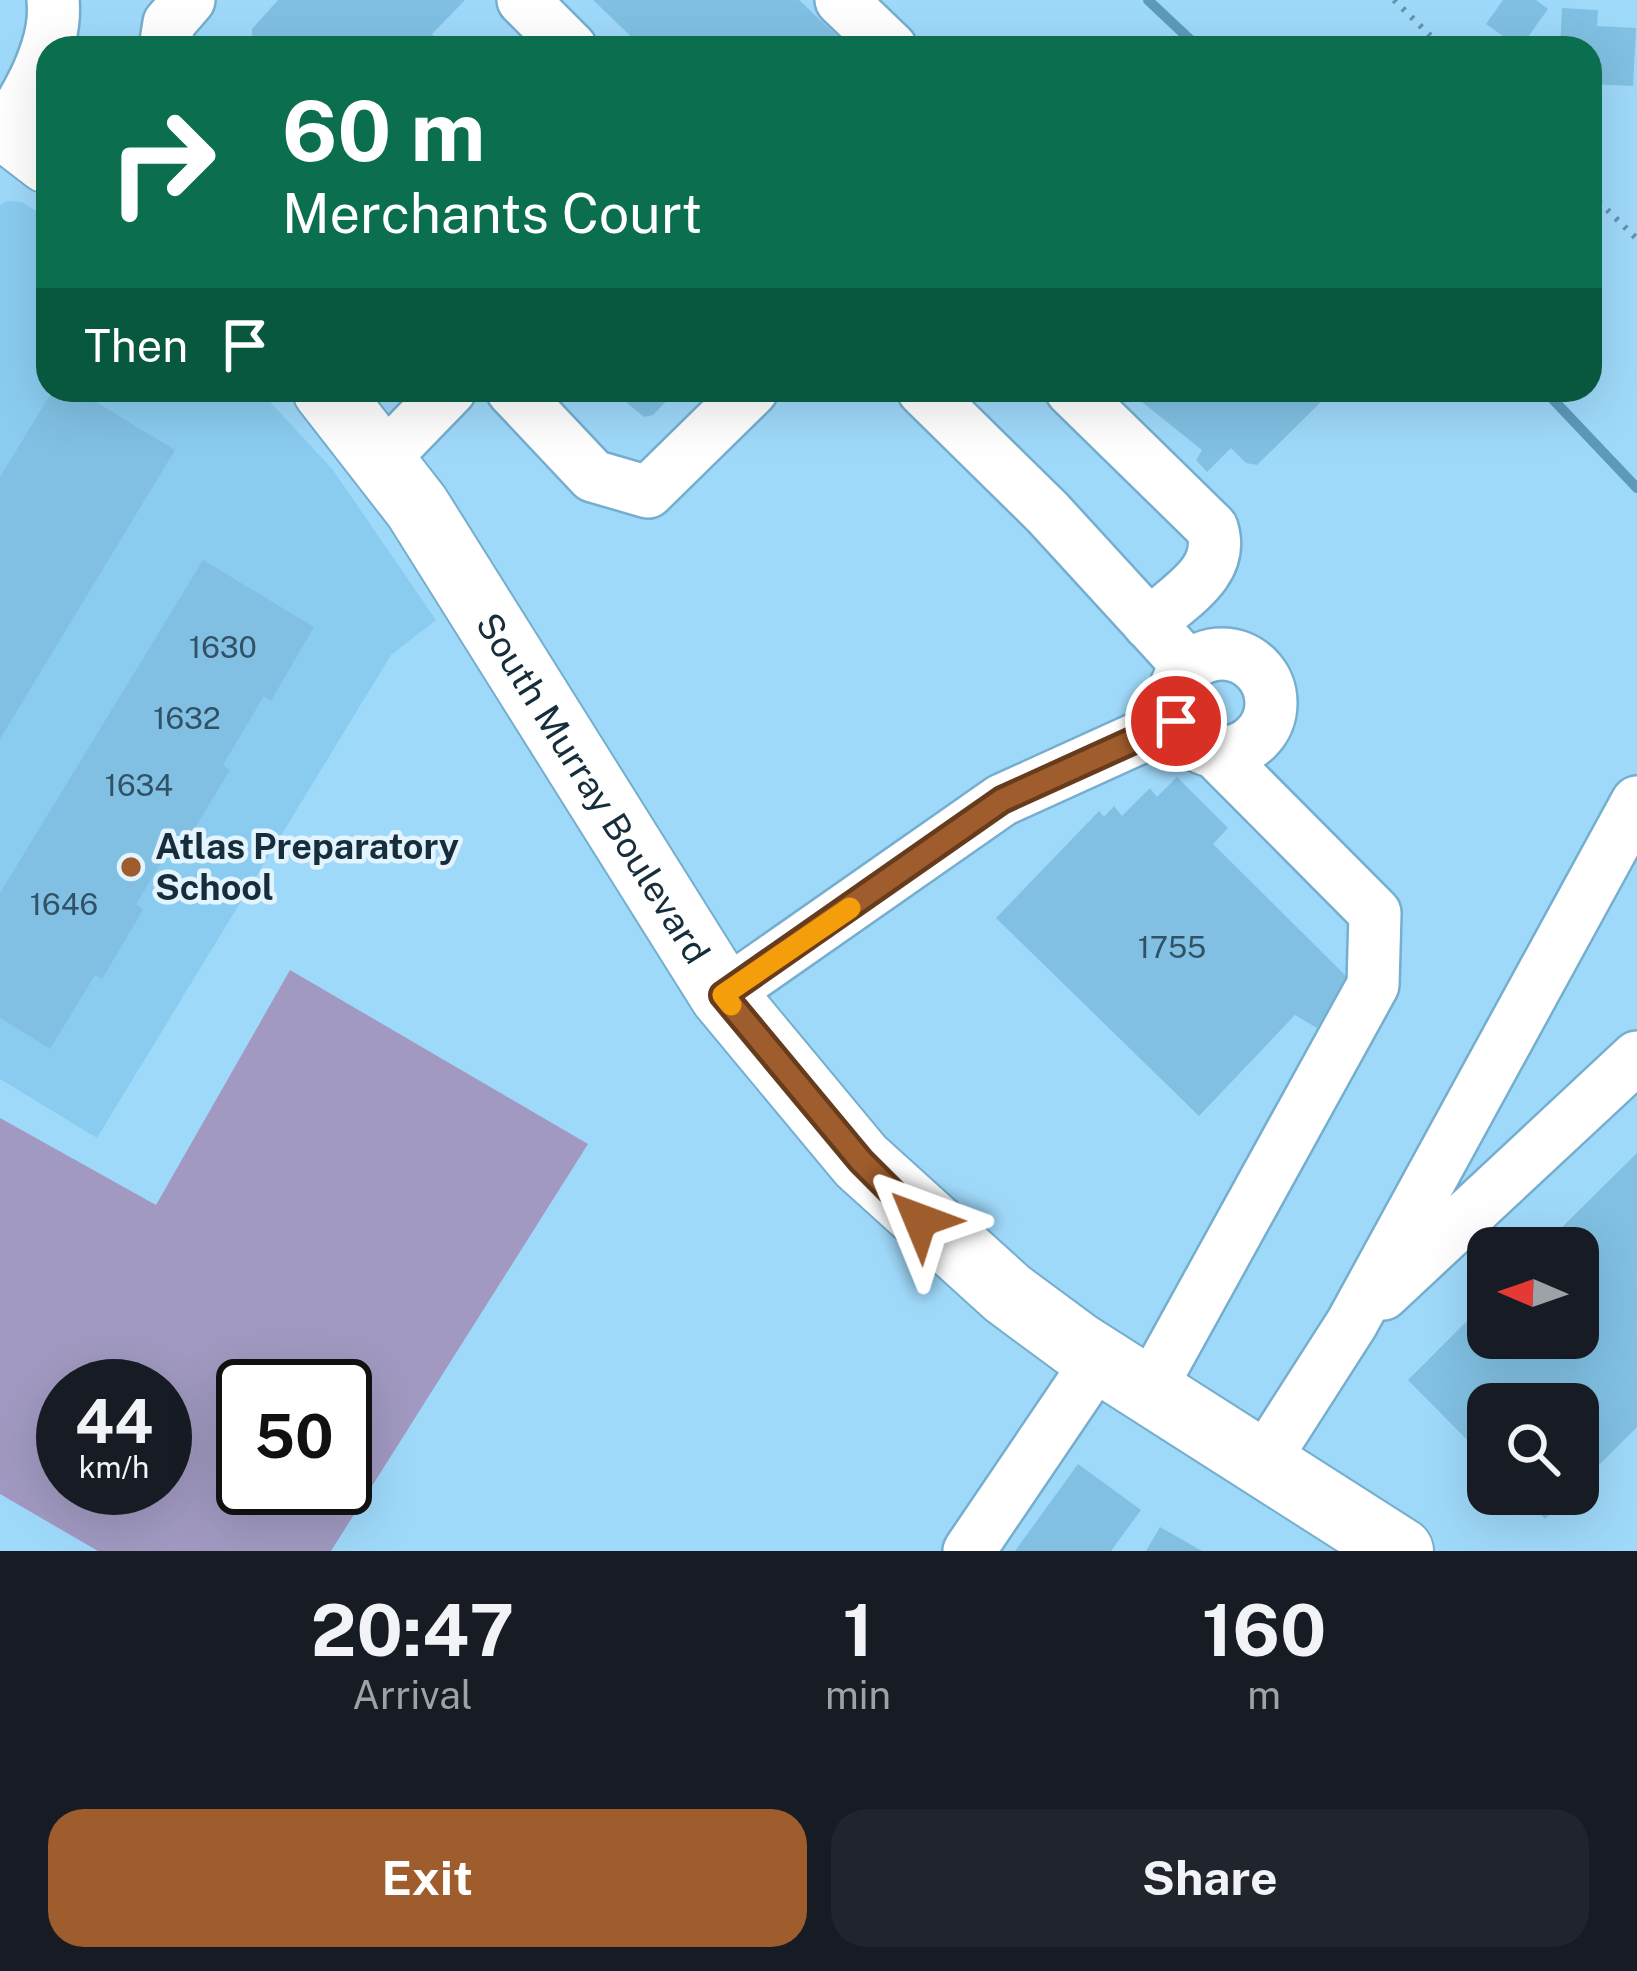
<!DOCTYPE html>
<html lang="en">
<head>
<meta charset="utf-8">
<style>
  :root { --surface:#171b24; --page:#20242c; --text:#f1f3f6; --muted:#9ea1a6; --accent:#9f5c2c }
  body { margin:0; font-family:"Public Sans",sans-serif; background:var(--page); color:var(--text); height:100vh; display:flex; flex-direction:column; font-size:45px; white-space:nowrap }
  * { box-sizing:border-box; margin:0 }
  p { font-size:39px; color:var(--muted) }
  .icon { flex:none; width:66px; height:66px; fill:none; stroke:currentColor; stroke-width:2; stroke-linecap:round; stroke-linejoin:round }
  .map { position:relative; height:1551px; overflow:hidden }
  .panel { display:flex; flex-direction:column; background:var(--surface); flex:1 }
  .panel>* { flex:none }
  .top-card { position:absolute; left:36px; top:36px; width:1566px; height:366px; border-radius:36px; box-shadow:0 12px 48px #0002; background:#0b6e4f; color:#fff; overflow:hidden }
  .needle { width:78px; rotate:272deg }
  .tools { position:absolute; left:1467px; top:1227px; display:grid; gap:24px }
  .tools a { display:grid; place-items:center; width:132px; height:132px; border-radius:24px; background:var(--surface); box-shadow:0 12px 48px #0002; font-size:60px }
  .speed { position:absolute; left:36px; top:1359px; display:flex; gap:24px; font-size:60px; font-weight:700; text-align:center }
  .speed>* { display:grid; place-content:center; width:156px; height:156px; border-radius:50%; background:var(--surface); box-shadow:0 12px 48px #0002; line-height:1 }
  .speed small { font-size:30px; font-weight:400 }
  .speed .limit { border:6px solid #111; border-radius:18px; background:#fff; color:#111 }
  .pin { position:absolute; display:grid; place-items:center; width:102px; height:102px; color:#fff; margin:-51px; border:6px solid #fff; border-radius:50%; box-shadow:0 3px 12px #0007 }
  .me { position:absolute; width:132px; margin:-66px; rotate:314deg; stroke-linejoin:round; filter:drop-shadow(0 0 9px #0008) }
  .turn { display:flex; align-items:center; gap:42px; height:252px; padding:0 48px; font-size:54px }
  .turn .icon { width:156px; height:156px; stroke-width:2.5 }
  .turn b { display:block; font-size:84px; line-height:102px }
  .then { display:flex; align-items:center; height:114px; padding:0 48px; background:#0003; gap:24px; font-size:45px }
  .eta { display:flex; justify-content:space-evenly; align-items:center; height:204px; text-align:center }
  .eta b { font-size:72px; font-weight:700; line-height:84px }
  .cta { display:flex; gap:24px; margin-top:auto; padding:24px 48px }
  .cta a { flex:1; height:138px; border-radius:36px; background:var(--accent); color:#fff; font-size:48px; font-weight:700; line-height:138px; text-align:center }
  .cta a+a { background:var(--page); color:var(--text) }
  .map>svg:first-child { display:block }
</style>
</head>
<body>
<div class="map">
<svg width="1637" height="1551" viewBox="0 0 1637 1551">
  <rect width="100%" height="100%" fill="#9fd9fa"/>
  <!-- built -->
  <path fill="#8accf0" d="M7,201L22,202L48,219V390H259L333,470L436,620L391,655L97,1138L0,1079V205Z"/>
  <!-- green -->
  <path fill="#a199c1" fill-rule="evenodd" d="M290,970L588,1144L331,1551H98L0,1494V1118L156,1205ZM63,1386H165V1488H63ZM243,1386H345V1488H243Z"/>
  <g fill="none" stroke-linecap="round" stroke-linejoin="round">
    <!-- stream -->
    <g stroke="#5c9abc" stroke-width="10">
      <path d="M1148,0L1199,48"/>
      <path d="M1544,390L1637,488"/>
    </g>
  </g>
  <!-- building -->
  <g fill="#81c0e3">
    <path d="M278,0H465L432,34L446,48H252V29Z"/>
    <path d="M593,0H799L850,48H643Z"/>
    <path d="M1503,0H1536L1548,9L1520,48L1486,24Z"/>
    <path d="M1562,8L1598,10L1597,26L1636,28L1633,86L1590,84V48H1560Z"/>
    <path d="M53,390H76L175,450L0,739V477Z"/>
    <path d="M612,390H677L653,415L644,417Z"/>
    <path d="M1127,390H1309L1321,402L1257,465L1246,463L1231,448L1207,472L1196,460L1202,450Z"/>
    <path d="M203,560L314,627L271,701L264,696L223,765L230,770L187,841L178,836L136,904L143,910L102,979L95,975L50,1049L0,1018V893Z"/>
    <path d="M1177,777L1228,828L1213,844L1347,977L1317,1028L1295,1015L1199,1116L996,918L1099,811L1104,817L1114,806L1122,816L1150,788L1157,797Z"/>
    <path d="M1637,1153V1427L1578,1486V1404H1488V1461L1408,1380L1488,1300V1338H1578V1248H1541Z"/>
    <path d="M1078,1464L1141,1510L1111,1551H1015Z"/>
    <path d="M1520,1494H1570L1545,1519Z"/>
    <path d="M1160,1527L1202,1551H1146Z"/>
  </g>
  <g fill="none" stroke-linecap="round" stroke-linejoin="round">
    <defs>
      <g id="minor">
        <path d="M523,0L571,48"/>
        <path d="M841,0L891,48"/>
        <path d="M165,48L169,23L189,0"/>
        <path d="M0,139C25,100 58,48 53,0"/>
        <path d="M512,390L593,476L648,492L752,390"/>
        <path d="M923,390L1048,513L1189,667"/>
        <path d="M1071,390L1212,528C1226,572 1180,596 1149,624"/>
        <path d="M383,459L450,390"/>
        <circle cx="1222" cy="703" r="49"/>
        <path d="M723,995L1002,800L1176,721"/>
        <path d="M1383,1294L1637,1057"/>
        <path d="M1149,1391L1373,985L1375,913L1216,753"/>
        <path d="M1263,1462L1352,1323L1637,802"/>
        <path d="M969,1551L1099,1359"/>
      </g>
      <g id="major">
        <path d="M0,123L48,160"/>
        <path id="s1" d="M326,390L417,507L723,995L861,1161L1008,1294L1077,1345L1400,1551"/>
      </g>
    </defs>
    <!-- minor casing -->
    <use href="#minor" stroke="#75aece" stroke-width="56"/>
    <!-- major casing -->
    <use href="#major" stroke="#75aece" stroke-width="70"/>
    <!-- path -->
    <g stroke="#6591aa" stroke-width="6" stroke-dasharray="3 9" stroke-linecap="butt">
      <path d="M1394,0L1443,48"/>
      <path d="M1590,193L1637,239"/>
    </g>
    <!-- minor -->
    <use href="#minor" stroke="#fff" stroke-width="51"/>
    <!-- major -->
    <use href="#major" stroke="#fff" stroke-width="66"/>
  </g>
  <g fill="none" stroke-linecap="round" stroke-linejoin="round">
    <defs>
      <path id="route" d="M920,1220L861,1161L723,995L1002,800L1176,721"/>
    </defs>
    <!-- route casing -->
    <use href="#route" stroke="#673c1d" stroke-width="30"/>
    <!-- route -->
    <use href="#route" stroke="#9f5c2c" stroke-width="21"/>
    <!-- slow -->
    <path stroke="#f59e0b" stroke-width="21" d="M731,1005L723,995L850,908"/>
  </g>
  <!-- markers -->
  <circle fill="#9f5c2c" stroke="#e3f4fe" stroke-width="4.5" cx="131" cy="867" r="12"/>
  <g text-anchor="middle" dominant-baseline="central" stroke-width="9" stroke-linejoin="round" paint-order="stroke">
    <!-- number labels -->
    <g font-size="30" fill="#315265">
      <text x="223" y="647">1630</text>
      <text x="187" y="718">1632</text>
      <text x="139" y="785">1634</text>
      <text x="64" y="904">1646</text>
      <text x="1172" y="947">1755</text>
    </g>
    <!-- street labels -->
    <g font-size="36" fill="#162e3b" stroke="#e3f4fe">
      <text stroke="none"><textPath href="#s1" startOffset="480">South Murray Boulevard</textPath></text>
    </g>
    <!-- poi labels -->
    <g font-size="36" font-weight="bold" fill="#162e3b" stroke="#e3f4fe" text-anchor="start">
      <text x="155" y="846">Atlas Preparatory<tspan x="155" dy="41">School</tspan></text>
    </g>
  </g>
</svg>
<div class="tools">
<a><svg class="needle" viewBox="-14 -14 28 28"><path d="M0-13l5 13h-10z" fill="#e53935"/><path d="M0 13l5-13h-10z" fill="#9ea1a6"/></svg></a>
<a><svg class="icon" aria-label="search" viewBox="0 0 24 24"><circle cx="10" cy="10" r="6"/><path d="M15 15l6 6"/></svg></a>
</div>
<div class="speed"><div>44<small>km/h</small></div><div class="limit">50</div></div>
<div class="pin" style="left:1176px;top:721px;background:#d93025"><svg class="icon" aria-label="arrive" viewBox="0 0 24 24"><path d="M6 21V4h12l-3 4 3 4H6"/></svg></div>
<svg class="me" style="left:920px;top:1220px" viewBox="-20 -20 40 40"><path d="M0-17L14 15 0 8-14 15z" fill="#9f5c2c" stroke="#fff" stroke-width="4"/></svg>
<div class="top-card">
<div class="turn"><svg class="icon" aria-label="right" viewBox="0 0 24 24"><path d="M7 20v-9h11M14 6l5 5-5 5"/></svg><div><b>60 m</b>Merchants Court</div></div>
<div class="then">Then<svg class="icon" aria-label="arrive" viewBox="0 0 24 24"><path d="M6 21V4h12l-3 4 3 4H6"/></svg></div>
</div>
</div>
<section class="panel">
<div class="eta">
<div><b>20:47</b><p>Arrival</p></div>
<div><b>1</b><p>min</p></div>
<div><b>160</b><p>m</p></div>
</div>
<div class="cta"><a>Exit</a><a>Share</a></div>
</section>
</body>
</html>
